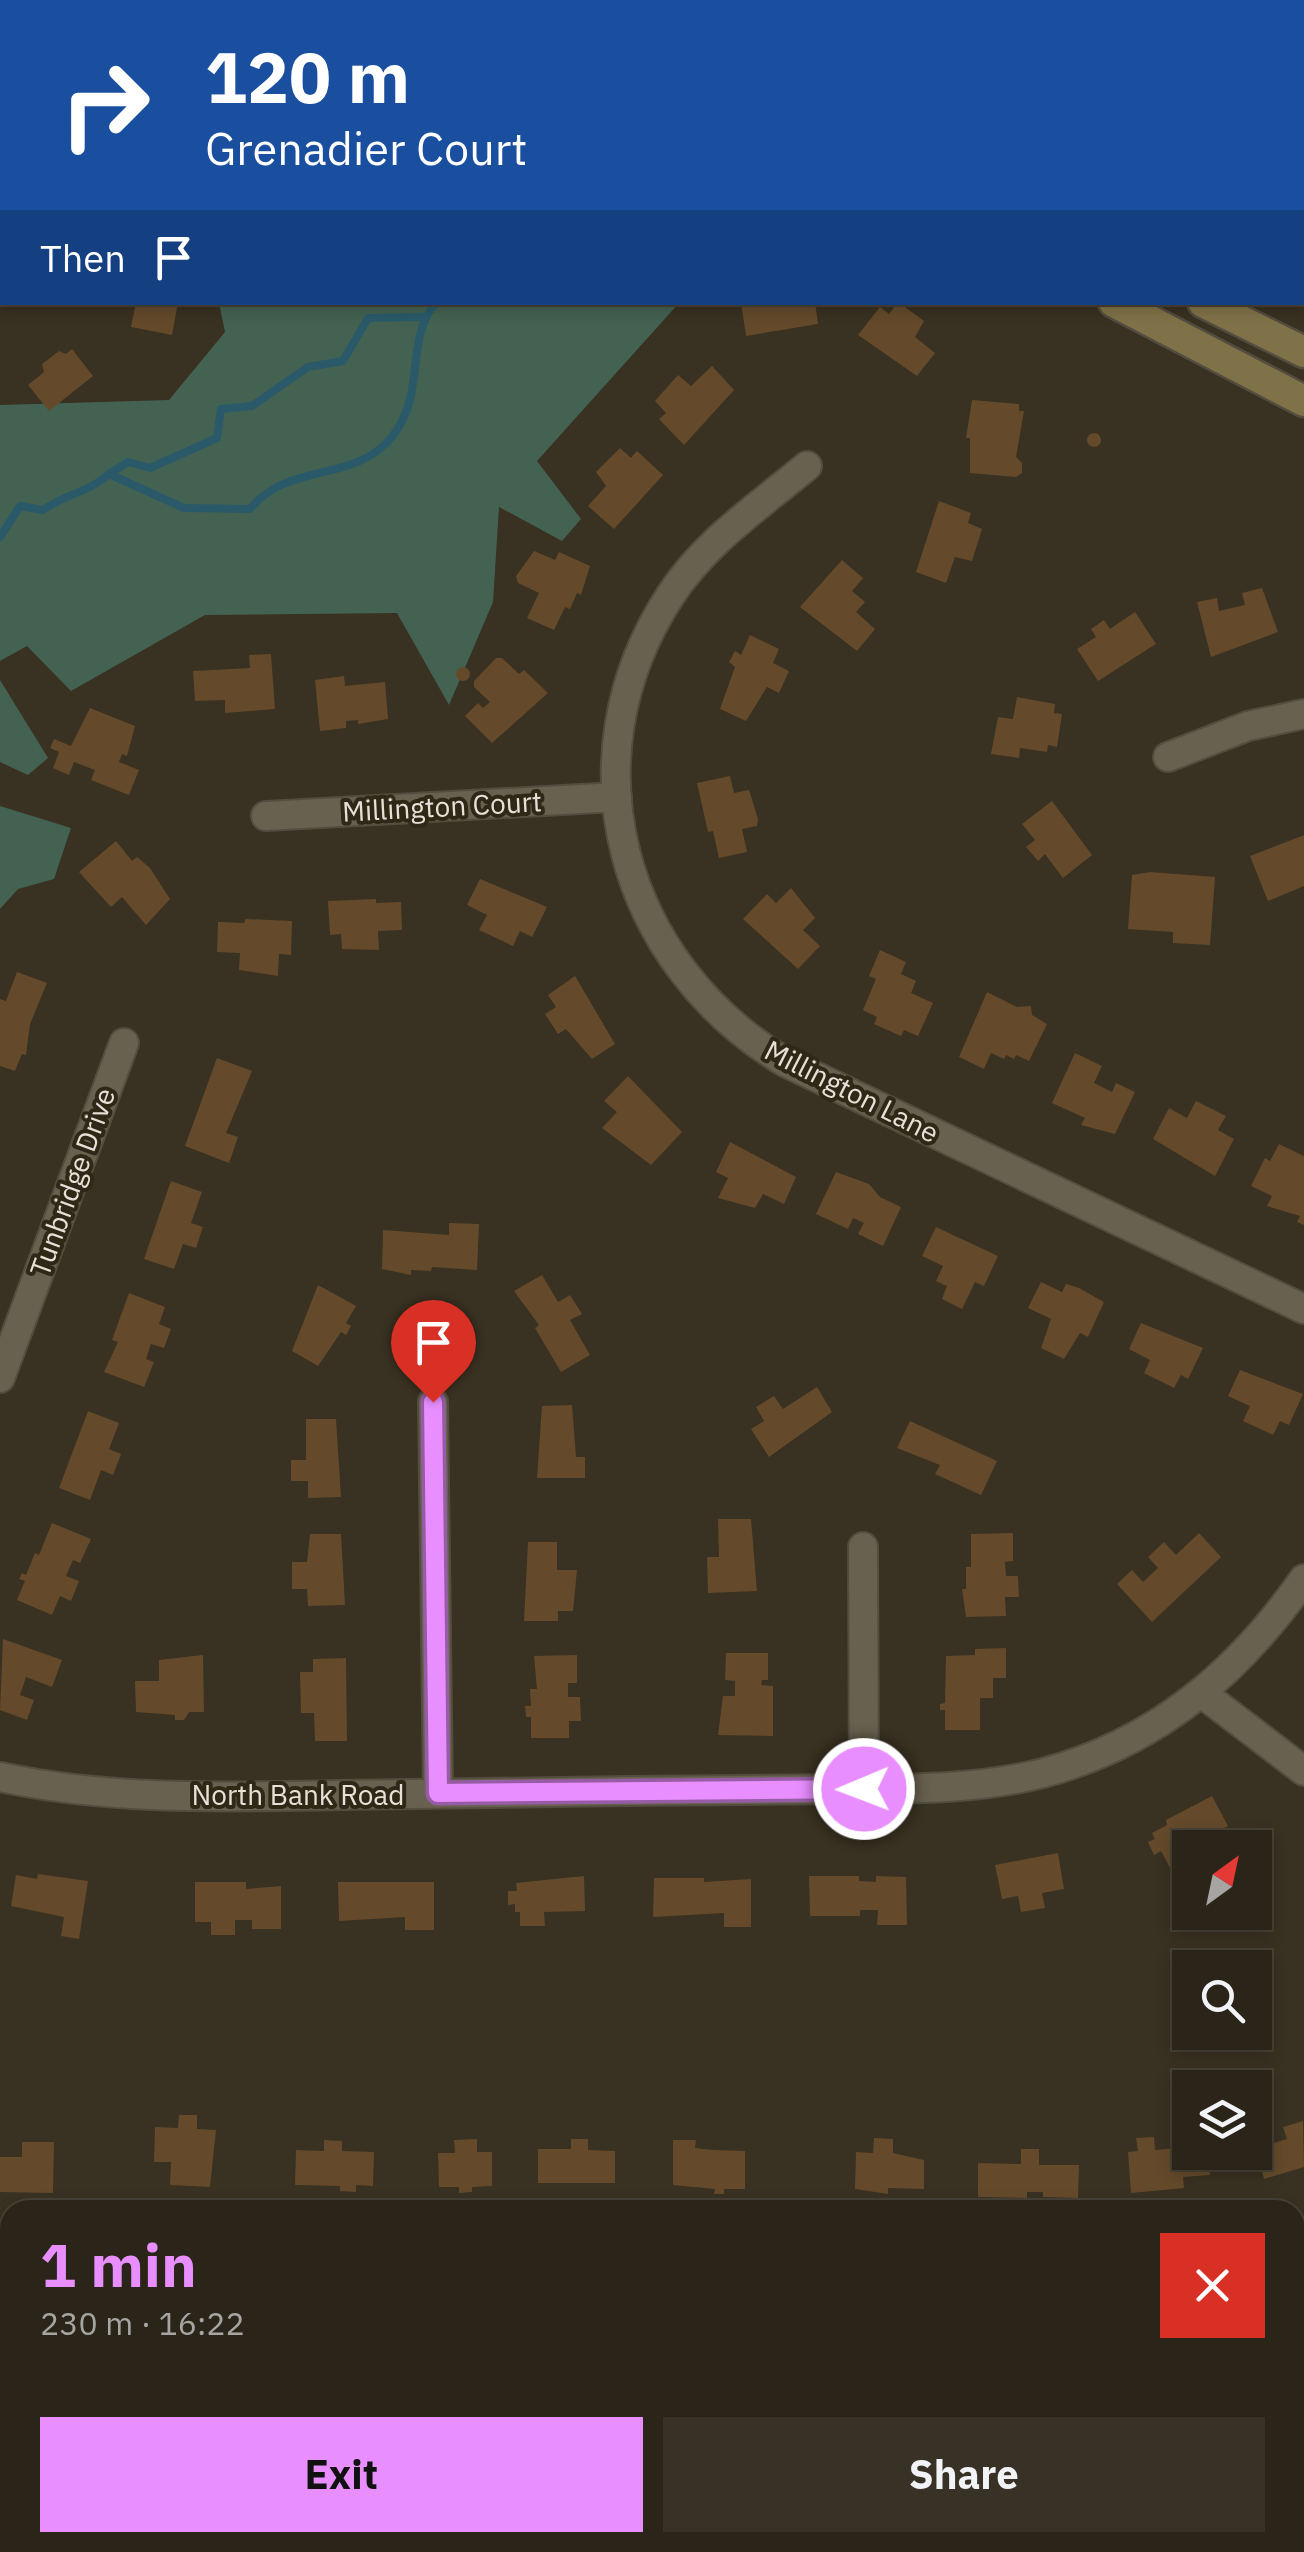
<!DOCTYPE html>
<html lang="en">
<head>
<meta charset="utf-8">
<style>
  :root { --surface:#2b2519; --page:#373126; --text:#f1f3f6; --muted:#a6a5a2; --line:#474238; --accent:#e88eff }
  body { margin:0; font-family:"IBM Plex Sans",sans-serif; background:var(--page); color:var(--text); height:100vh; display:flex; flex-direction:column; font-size:38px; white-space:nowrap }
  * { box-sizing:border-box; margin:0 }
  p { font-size:32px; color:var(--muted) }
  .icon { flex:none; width:55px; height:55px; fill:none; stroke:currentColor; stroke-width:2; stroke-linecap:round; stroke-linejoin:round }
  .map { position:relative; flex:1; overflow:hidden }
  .drawer { position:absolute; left:0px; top:2200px; width:1305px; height:352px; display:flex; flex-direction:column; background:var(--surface); border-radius:30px 30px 0 0; box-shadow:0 5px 15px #0003,0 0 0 2px var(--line) }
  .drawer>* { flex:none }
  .top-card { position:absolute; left:0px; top:0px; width:1305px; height:305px; box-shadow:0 5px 15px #0003,0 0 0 2px var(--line); background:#1a4fa0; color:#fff; overflow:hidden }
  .needle { width:65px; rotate:33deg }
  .tools { position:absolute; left:1172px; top:1830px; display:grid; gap:20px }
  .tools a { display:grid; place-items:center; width:100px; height:100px; border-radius:0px; background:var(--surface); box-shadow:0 5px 15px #0003,0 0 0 2px var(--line); font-size:50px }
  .pin { position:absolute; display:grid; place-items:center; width:85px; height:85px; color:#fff; margin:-102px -42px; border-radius:50% 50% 50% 0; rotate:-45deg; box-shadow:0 0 10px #0007 }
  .pin .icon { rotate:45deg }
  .me { position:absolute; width:110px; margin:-55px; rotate:269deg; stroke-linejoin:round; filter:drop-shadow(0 0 8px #0008) }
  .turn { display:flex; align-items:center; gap:35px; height:210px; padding:0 40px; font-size:45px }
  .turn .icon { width:130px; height:130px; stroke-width:2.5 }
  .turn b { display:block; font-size:70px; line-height:85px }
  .then { display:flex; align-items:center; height:95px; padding:0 40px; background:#0003; gap:20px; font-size:38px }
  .round { display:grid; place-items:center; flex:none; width:105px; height:105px; border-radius:0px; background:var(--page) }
  .headline { display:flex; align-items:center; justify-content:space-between; height:170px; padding:0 40px }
  h1 { font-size:60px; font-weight:800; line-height:75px; color:var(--accent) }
  .button { display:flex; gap:20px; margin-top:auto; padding:20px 40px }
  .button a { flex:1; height:115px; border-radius:0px; background:var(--accent); color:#111; font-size:40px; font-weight:800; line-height:115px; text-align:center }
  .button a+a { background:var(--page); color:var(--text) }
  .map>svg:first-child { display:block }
</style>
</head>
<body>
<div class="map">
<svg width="1304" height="2552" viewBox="0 0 1304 2552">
  <rect width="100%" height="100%" fill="#393121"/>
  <!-- green -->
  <g fill="#446251">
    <path d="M0,0H692L695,2H2V101Z"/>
    <path d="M219,303H679L537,461L581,519L562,541L499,507L493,602L449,705L397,613L205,615L71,691L27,646L0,661V405L169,400L225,332Z"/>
    <path d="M0,680L48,758L28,775L0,762Z"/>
    <path d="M0,806L71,828L54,879L18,889L0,909Z"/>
  </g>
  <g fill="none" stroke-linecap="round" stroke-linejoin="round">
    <!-- stream -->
    <g stroke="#2a5a6a" stroke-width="8">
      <path d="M109,474L128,462L150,468L217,438L221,409L252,406L308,367L343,361L368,318L423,317"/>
      <path d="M0,537L20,506L43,510C67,493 86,494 109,474L184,508L250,509C289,461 352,484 391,438C428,394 403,338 437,302"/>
    </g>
  </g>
  <!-- building -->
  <g fill="#644a2b">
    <path d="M136,302H178L172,335L131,327Z"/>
    <path d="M741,302H815L818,324L746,336Z"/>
    <path d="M898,302L924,321L915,337L935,353L917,376L858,335L880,307L889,314Z"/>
    <path d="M72,349L93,376L49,411L28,385L44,372L42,364L59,351L66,354Z"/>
    <path d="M712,366L734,390L684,445L659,419L666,413L655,401L678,375L691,386Z"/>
    <path d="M972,400L1019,404V411H1024L1016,457L1022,463V473L1016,477L970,473V438H966Z"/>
    <circle cx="1094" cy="440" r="7"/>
    <path d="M620,448L631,458L637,451L663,475L614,529L588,506L606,486L596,472Z"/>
    <path d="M939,501L971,513L968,523L982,529L972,561L955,557L946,583L916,572Z"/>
    <path d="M534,551L555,560L559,552L590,566L581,595L577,593L570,609L565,607L554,630L527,618L539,593L518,583L516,576Z"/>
    <path d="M842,560L863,578L852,591L865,602L856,612L875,629L857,651L800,607Z"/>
    <path d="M1262,588L1278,632L1211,657L1197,602L1217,598L1219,611L1245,605L1242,593Z"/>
    <path d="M1135,612L1156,644L1098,681L1077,649L1096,637L1091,629L1104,620L1110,629Z"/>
    <path d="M750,635L779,649L773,663L789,671L779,693L767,687L746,721L720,709L735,667L729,662L735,651L741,655Z"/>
    <path d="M271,654L275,709L225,713V700L195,701L193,671L250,668L249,655Z"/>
    <path d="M496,658H502L519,674L524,670L548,693L492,743L465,716L478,703L483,708L490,702L474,687V681Z"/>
    <circle cx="463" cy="674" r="7"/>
    <path d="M344,676L345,686L385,682L388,719L358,724V720L346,721V728L320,731L315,680Z"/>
    <path d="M1017,697L1055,704L1054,713L1062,714L1057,747L1048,745L1047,752L1020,748L1019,758L991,754L998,717L1013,719Z"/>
    <path d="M90,708L135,726L127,756L122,754L119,762L139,770L129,795L91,780L95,770L74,762L69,775L53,768L59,752L50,748L54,739L71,746Z"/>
    <path d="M730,776L734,793L749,790L758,819L757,826L742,829L747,852L719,858L713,831L708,832L697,783Z"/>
    <path d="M1052,801L1092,855L1063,878L1045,854L1038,861L1026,847L1035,840L1022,824Z"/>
    <path d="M1304,835V886L1268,901L1250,856Z"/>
    <path d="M116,841L132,861L137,857L150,868L170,899L146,925L122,897L111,907L79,872Z"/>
    <path d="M1150,872L1215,877L1210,945L1173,943V932L1128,929L1132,875Z"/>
    <path d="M480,879L547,907L532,937L520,931L513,946L479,930L487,915L467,905Z"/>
    <path d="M791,888L815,918L803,930L820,946L798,969L743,919L767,894L776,903Z"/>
    <path d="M376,899V903L401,902L402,930L378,931L379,950L342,949L341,934L330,935L328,901Z"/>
    <path d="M246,919L292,921L291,955L279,954L278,976L239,970L240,953L217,952L218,922L244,923Z"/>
    <path d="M880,950L906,962L901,974L916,981L911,993L933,1003L918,1036L904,1030L901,1036L874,1024L877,1017L863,1010L876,979L869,976Z"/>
    <path d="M17,972L47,983L30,1024L26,1055L22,1054L15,1071L0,1066V999L6,1001Z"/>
    <path d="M575,976L615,1044L592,1059L566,1029L558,1034L545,1014L556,1007L548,995Z"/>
    <path d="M987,992L1017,1007L1031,1006L1032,1015L1047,1024L1029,1061L1016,1055L1014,1059L1006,1055L1004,1059L991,1053L984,1069L959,1057Z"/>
    <path d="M1075,1053L1102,1066L1094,1083L1112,1092L1116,1083L1135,1092L1115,1134L1081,1125L1085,1118L1052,1103Z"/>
    <path d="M217,1058L252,1071L226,1133L238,1137L229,1163L185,1146Z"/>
    <path d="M628,1076L682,1132L651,1165L602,1128L617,1112L604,1101Z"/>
    <path d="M1196,1101L1226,1116L1218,1130L1234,1139L1215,1176L1153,1139L1169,1108L1187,1118Z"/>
    <path d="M730,1142L796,1177L784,1204L763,1194L755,1208L718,1198L728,1178L716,1172Z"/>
    <path d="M1279,1144L1304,1156V1225L1297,1222L1300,1216L1267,1206L1272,1196L1251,1186L1265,1158L1270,1161Z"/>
    <path d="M836,1172L869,1184L880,1197L901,1207L883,1246L858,1234L864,1223L853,1218L848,1229L816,1214Z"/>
    <path d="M171,1181L202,1192L191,1223L203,1227L196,1248L183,1244L174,1269L144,1259Z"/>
    <path d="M449,1223L479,1224L477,1270L432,1267L431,1271L411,1270V1275L382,1269L383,1230L449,1235Z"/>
    <path d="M936,1227L998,1256L984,1286L975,1282L962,1309L942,1299L947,1286L936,1281L943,1266L922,1256Z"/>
    <path d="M542,1275L558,1302L570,1295L582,1314L570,1320L590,1355L561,1372L535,1328L539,1325L514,1291Z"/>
    <path d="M1041,1282L1062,1292L1066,1284L1079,1288L1104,1302L1088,1337L1080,1333L1064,1359L1041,1348L1051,1319L1028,1308Z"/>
    <path d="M318,1285L356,1306L346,1323L351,1326L346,1335L341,1332L318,1366L292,1351Z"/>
    <path d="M129,1293L165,1307L159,1324L171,1329L164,1348L151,1344L146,1359L154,1362L144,1387L104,1372L118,1342L112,1340Z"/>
    <path d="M1141,1323L1203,1348L1188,1379L1181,1375L1174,1388L1144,1373L1150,1360L1129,1349Z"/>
    <path d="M1240,1370L1303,1394L1289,1425L1280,1421L1273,1435L1243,1421L1250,1406L1228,1396Z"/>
    <path d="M817,1387L832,1412L769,1457L751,1429L764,1421L756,1407L774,1396L783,1409Z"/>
    <path d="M572,1405L576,1457H585V1478H537L542,1406Z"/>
    <path d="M88,1411L119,1423L109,1449L121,1454L113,1475L101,1470L90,1500L59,1488Z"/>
    <path d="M306,1419H336L341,1497L308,1498V1481H291V1460H306Z"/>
    <path d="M910,1421L997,1461L981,1495L935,1474L940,1465L897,1448Z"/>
    <path d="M718,1519H751L757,1591L708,1593L707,1557H719Z"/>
    <path d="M52,1523L91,1539L80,1563L73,1560L66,1576L79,1581L71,1601L60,1596L52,1615L17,1600L25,1581L19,1579L22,1573L26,1575L35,1553L39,1555Z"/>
    <path d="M1013,1533V1561L1005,1562L1006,1576H1018L1019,1597H1005L1006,1616L966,1617L962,1589H966V1567H971V1534Z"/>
    <path d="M1199,1533L1221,1557L1152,1622L1117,1584L1132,1570L1143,1582L1158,1568L1148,1557L1164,1542L1176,1555Z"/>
    <path d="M310,1534H341L345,1605L308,1606L307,1589H292V1562H307Z"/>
    <path d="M528,1542H557V1570H577L573,1611H558V1621H524Z"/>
    <path d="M3,1639L62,1660L52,1687L26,1677L20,1695L34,1700L27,1720L0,1710Z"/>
    <path d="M1006,1648V1678H993V1698H980V1730H945V1710H940V1704L945,1703L946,1656L975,1655V1649Z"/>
    <path d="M726,1653H768V1680H762L761,1685L773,1686V1736L718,1735L723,1696H735V1681L725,1680Z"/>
    <path d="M203,1655L204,1712H189L184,1720H175V1715L136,1712L135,1681H159V1660Z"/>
    <path d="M577,1655V1683H568V1697H580L581,1721H569V1738H531V1717H526L525,1706H531L530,1689H537L534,1656Z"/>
    <path d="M346,1658L347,1741H315L314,1713H301L300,1672H313V1659Z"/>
    <path d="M1212,1796L1228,1826L1206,1838L1211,1848H1190V1866L1174,1875L1161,1851L1154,1855L1148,1842L1155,1839L1152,1833L1167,1825L1166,1820Z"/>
    <path d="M1058,1853L1064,1889L1042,1893L1045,1908L1021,1912L1018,1896L1002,1899L995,1865Z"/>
    <path d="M38,1874L88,1881L79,1939L61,1936L64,1917L11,1906L16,1875L37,1879Z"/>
    <path d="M584,1876L585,1911L544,1912L545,1926H520V1912H515V1904L508,1905V1891H517L516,1883Z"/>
    <path d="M809,1876H859V1881L876,1882V1876L906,1877L907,1925H877L878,1910H860V1916H810Z"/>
    <path d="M654,1878H704V1882L751,1879V1927H724V1913L653,1917Z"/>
    <path d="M195,1882H246V1889L281,1886V1929H252V1920H235V1935H211V1922H195Z"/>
    <path d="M338,1882H434V1930H405V1917L339,1921Z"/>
    <path d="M179,2115H197V2129L216,2130L210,2187L170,2185L171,2162H154L155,2127L178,2128Z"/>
    <path d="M1303,2121L1304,2167L1264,2179L1256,2148L1287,2139L1283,2127Z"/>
    <path d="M1154,2137L1155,2150L1190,2147V2152H1208L1210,2175L1183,2177L1184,2188L1131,2193L1128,2152L1138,2151L1136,2138Z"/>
    <path d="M874,2138L893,2139V2153L924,2160V2189L888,2188V2194L855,2189L856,2152L873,2153Z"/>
    <path d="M477,2139V2152H492V2186L472,2187V2192L459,2193V2187H439L438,2153H455L454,2140Z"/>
    <path d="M571,2139H588V2150L615,2151V2183H538V2149H571Z"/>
    <path d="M324,2140L342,2141V2151L374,2152L373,2186L356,2185V2192L340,2191V2186L295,2185L296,2150L324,2151Z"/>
    <path d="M673,2140H696L695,2148L713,2150L745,2151V2189H724V2194H714L715,2189L673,2185Z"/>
    <path d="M22,2142H54L53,2193L0,2192V2157H22Z"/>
    <path d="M1021,2149H1039V2165H1079L1078,2198L1043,2197V2192H1027V2198L978,2197V2163L1021,2164Z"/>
    <path d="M0,2352L10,2353V2387L0,2386Z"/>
    <rect x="155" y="2542" width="28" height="10"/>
    <path d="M403,2542H477L471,2552H407L400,2547Z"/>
    <path d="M681,2542H722L717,2552H676Z"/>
    <path d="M911,2542H973L977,2544L975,2552H914L909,2550Z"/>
    <path d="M1163,2542H1202L1201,2552H1162Z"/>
  </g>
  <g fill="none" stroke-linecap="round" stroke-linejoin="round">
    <defs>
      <g id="street">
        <path d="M0,266H1"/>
        <path d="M807,466C759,506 705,542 670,596C563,760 621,964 785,1062L1304,1309"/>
        <path d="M1168,757L1248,726L1304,714"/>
        <path d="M266,816L617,797"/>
        <path d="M0,1378L124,1043"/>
        <path d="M433,1402L438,1793"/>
        <path d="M863,1547L864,1789"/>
        <path d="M1203,1694L1304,1771"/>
        <path d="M0,1777C111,1801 226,1797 339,1795C435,1793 531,1792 627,1791C698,1791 769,1790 840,1789C907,1789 977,1790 1043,1773C1156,1743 1238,1673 1304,1579"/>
        <path d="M1295,2266L1304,2263"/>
        <path d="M0,2271L10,2272"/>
        <path d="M58,2542L59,2552"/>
        <path d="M566,2552L572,2542"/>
        <path d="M1065,2552L1067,2542"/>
      </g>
      <g id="secondary">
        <path d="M713,0L716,2"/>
        <path d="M780,0L782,2"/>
        <path d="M1114,302L1304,401"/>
        <path d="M1203,302L1304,352"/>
      </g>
    </defs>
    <!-- street casing -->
    <use href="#street" stroke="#534d3f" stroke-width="32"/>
    <!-- secondary casing -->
    <use href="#secondary" stroke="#534d3f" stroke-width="35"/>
    <!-- street -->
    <use href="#street" stroke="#69614f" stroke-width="28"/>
    <!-- secondary -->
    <use href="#secondary" stroke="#807248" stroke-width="30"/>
  </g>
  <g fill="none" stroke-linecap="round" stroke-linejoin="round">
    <defs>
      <path id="route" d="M433,1402L438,1793L864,1789"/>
    </defs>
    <!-- route casing -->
    <use href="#route" stroke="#975ca6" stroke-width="25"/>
    <!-- route -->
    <use href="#route" stroke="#e88eff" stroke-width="18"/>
  </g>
  <g text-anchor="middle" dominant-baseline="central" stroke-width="8" stroke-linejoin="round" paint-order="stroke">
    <!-- street labels -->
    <g font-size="28" fill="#e6e1d7" stroke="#2e2817">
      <text transform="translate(442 806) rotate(-3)">Millington Court</text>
      <text transform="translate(852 1091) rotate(27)">Millington Lane</text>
      <text transform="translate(72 1182) rotate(-70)">Tunbridge Drive</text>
      <text x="298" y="1794">North Bank Road</text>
    </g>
  </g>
</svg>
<div class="tools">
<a><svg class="needle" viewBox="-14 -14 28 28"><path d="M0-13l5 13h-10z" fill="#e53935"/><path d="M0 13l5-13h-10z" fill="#a6a5a2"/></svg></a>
<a><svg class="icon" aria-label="search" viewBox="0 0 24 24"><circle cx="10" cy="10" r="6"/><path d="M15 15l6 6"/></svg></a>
<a><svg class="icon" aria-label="layers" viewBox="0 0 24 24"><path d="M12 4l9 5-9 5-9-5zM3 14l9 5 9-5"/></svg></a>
</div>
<div class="pin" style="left:433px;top:1402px;background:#d93025"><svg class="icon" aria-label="arrive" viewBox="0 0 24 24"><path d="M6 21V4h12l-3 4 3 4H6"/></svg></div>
<svg class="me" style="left:864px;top:1789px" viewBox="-20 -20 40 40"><circle r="17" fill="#e88eff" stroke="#fff" stroke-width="3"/><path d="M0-11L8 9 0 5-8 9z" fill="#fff"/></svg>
<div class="top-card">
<div class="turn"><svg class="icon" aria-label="right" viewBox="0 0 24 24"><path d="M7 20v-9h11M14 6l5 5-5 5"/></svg><div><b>120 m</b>Grenadier Court</div></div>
<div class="then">Then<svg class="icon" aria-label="arrive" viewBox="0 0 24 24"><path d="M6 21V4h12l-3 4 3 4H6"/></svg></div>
</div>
<section class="drawer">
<div class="headline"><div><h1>1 min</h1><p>230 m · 16:22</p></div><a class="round" style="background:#d93025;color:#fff"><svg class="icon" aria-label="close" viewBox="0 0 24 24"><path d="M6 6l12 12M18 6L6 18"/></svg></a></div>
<div class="button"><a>Exit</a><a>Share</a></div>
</section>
</div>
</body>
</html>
